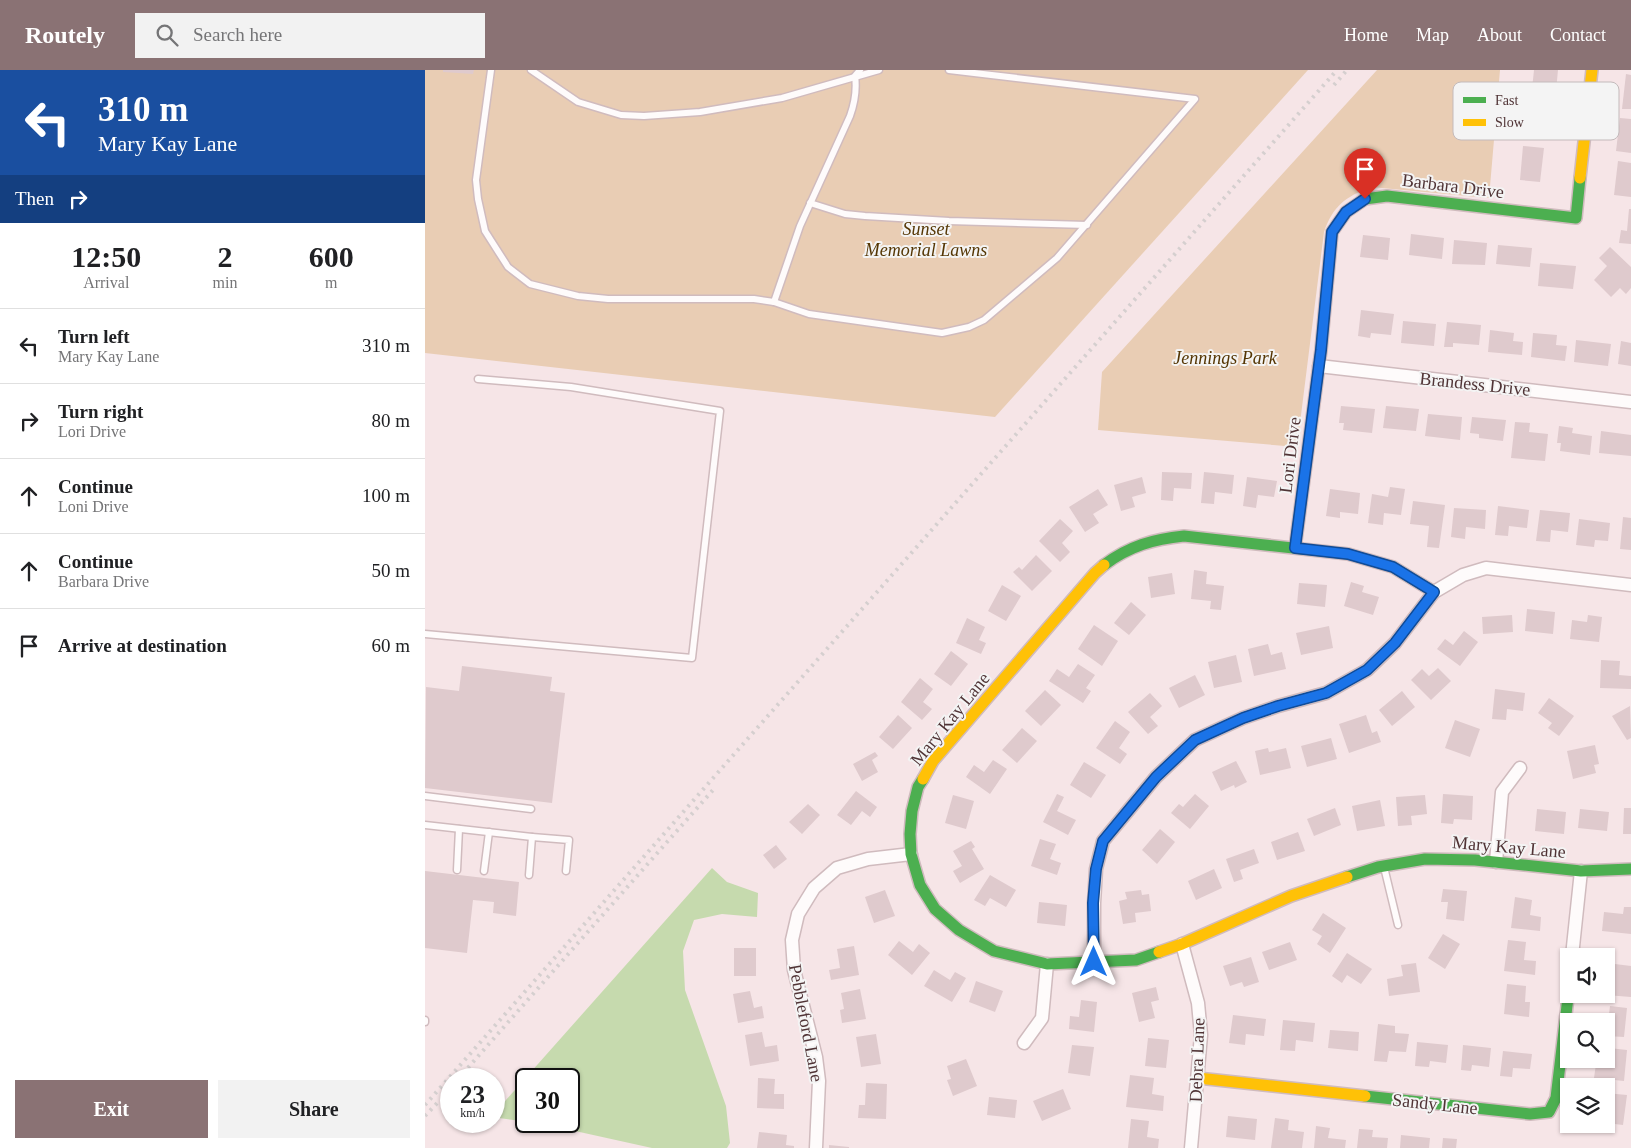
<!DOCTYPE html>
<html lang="en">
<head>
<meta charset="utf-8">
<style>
  :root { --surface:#fff; --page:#f2f2f2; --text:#202124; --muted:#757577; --line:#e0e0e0; --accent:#8a7274 }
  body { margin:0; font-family:"Times New Roman",serif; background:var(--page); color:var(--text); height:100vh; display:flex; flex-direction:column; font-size:19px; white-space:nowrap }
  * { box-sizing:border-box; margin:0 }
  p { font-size:16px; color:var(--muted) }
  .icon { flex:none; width:28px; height:28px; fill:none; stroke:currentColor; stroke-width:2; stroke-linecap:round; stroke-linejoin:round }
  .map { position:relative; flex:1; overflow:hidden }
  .details { display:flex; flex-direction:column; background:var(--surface); width:425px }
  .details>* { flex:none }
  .top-card { background:#1a4fa0; color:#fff; overflow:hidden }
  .tools { position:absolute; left:1135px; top:878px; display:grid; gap:10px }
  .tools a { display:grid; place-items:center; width:55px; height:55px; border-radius:0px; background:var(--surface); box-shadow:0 1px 4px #0004; font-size:25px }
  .speed { position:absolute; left:15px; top:998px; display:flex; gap:10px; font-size:25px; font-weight:700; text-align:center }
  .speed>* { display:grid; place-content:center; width:65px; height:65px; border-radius:50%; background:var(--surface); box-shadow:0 1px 4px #0004; line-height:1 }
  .speed small { font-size:12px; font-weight:400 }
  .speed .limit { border:2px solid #111; border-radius:8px; background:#fff; color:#111 }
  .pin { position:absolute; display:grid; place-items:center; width:42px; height:42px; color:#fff; margin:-51px -21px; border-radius:50% 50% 50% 0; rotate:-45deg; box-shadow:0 0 5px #0007 }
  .pin .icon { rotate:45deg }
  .me { position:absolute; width:55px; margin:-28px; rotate:0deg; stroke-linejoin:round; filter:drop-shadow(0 0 4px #0008) }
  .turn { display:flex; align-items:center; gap:18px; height:105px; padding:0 15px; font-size:22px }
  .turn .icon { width:65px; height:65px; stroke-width:2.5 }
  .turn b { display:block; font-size:35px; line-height:42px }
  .then { display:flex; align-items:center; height:48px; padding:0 15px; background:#0003; gap:10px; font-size:19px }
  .eta { display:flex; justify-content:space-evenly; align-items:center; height:85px; text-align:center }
  .eta b { font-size:30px; font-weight:600; line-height:35px }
  .action { display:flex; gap:10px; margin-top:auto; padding:10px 15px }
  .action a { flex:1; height:58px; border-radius:0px; background:var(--accent); color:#fff; font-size:20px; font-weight:600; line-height:58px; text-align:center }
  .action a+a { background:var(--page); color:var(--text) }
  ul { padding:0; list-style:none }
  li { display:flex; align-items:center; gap:15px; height:75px; padding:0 15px; border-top:1px solid var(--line) }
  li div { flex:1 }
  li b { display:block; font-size:19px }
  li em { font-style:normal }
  header { display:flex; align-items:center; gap:30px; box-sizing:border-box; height:70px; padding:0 25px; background:var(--accent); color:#fff }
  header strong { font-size:24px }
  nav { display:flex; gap:28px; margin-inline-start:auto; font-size:18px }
  .search { width:350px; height:45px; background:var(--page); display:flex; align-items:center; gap:12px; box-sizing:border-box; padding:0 18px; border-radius:0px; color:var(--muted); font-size:19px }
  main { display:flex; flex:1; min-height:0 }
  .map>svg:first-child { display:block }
</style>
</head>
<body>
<header>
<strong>Routely</strong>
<div class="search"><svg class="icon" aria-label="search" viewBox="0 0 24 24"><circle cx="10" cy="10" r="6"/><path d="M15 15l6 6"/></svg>Search here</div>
<nav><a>Home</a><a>Map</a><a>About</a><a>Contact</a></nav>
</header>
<main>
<section class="details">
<div class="top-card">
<div class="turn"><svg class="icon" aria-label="left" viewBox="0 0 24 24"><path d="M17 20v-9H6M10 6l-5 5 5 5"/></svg><div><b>310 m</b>Mary Kay Lane</div></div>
<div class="then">Then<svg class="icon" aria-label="right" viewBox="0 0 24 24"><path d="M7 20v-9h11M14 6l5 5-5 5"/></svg></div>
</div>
<div class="eta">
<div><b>12:50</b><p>Arrival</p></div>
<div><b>2</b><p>min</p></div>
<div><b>600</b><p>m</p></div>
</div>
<ul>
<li><svg class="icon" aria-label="left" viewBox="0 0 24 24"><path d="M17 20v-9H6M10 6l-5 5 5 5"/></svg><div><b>Turn left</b><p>Mary Kay Lane</p></div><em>310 m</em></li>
<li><svg class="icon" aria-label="right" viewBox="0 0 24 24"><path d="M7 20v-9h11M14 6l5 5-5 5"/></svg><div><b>Turn right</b><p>Lori Drive</p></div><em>80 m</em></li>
<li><svg class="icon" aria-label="ahead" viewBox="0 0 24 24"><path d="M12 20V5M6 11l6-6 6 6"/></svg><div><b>Continue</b><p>Loni Drive</p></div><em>100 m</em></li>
<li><svg class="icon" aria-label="ahead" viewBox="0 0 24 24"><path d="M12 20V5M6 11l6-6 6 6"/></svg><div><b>Continue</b><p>Barbara Drive</p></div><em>50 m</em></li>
<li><svg class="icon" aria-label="arrive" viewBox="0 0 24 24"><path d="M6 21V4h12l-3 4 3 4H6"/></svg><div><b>Arrive at destination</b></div><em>60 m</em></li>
</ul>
<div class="action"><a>Exit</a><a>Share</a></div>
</section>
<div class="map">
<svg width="1206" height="1078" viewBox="0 0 1206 1078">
  <rect width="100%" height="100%" fill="#f6e5e7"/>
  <!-- green -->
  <g fill="#e9cdb4">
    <path d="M0,0H883L570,347L0,283Z"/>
    <path d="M952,0H1075L1064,128L946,117C920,127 908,136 899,162L872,377L673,360L677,302Z"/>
  </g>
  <!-- water -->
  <path fill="#c6daae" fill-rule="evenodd" d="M287,798L302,812L333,823L332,847L297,844L269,850L258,881L260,920L301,1036L305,1073L302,1078H227L123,1055L74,1048L73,1039ZM101,1009H144V1051H101Z"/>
  <!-- building -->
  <g fill="#dfcacd">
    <path d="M18,0H49L48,4L18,2Z"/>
    <path d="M1109,0H1133L1131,21L1107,19Z"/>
    <path d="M1201,4L1206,5V39H1197Z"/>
    <path d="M1195,48L1206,49V83L1191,81Z"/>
    <path d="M1098,76L1119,78L1115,112L1095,110Z"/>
    <path d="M1193,91L1206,93V127L1189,125Z"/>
    <path d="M1204,139H1206V174L1194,173L1196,160L1202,161Z"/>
    <path d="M986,164L1019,168L1017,189L984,185Z"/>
    <path d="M938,165L965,168L963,190L935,187Z"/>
    <path d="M1029,170L1062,173L1060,195L1027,194Z"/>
    <path d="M1073,175L1107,178L1105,197L1071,194Z"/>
    <path d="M1185,177L1206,197V218L1201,224L1195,218L1186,227L1169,210L1182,196L1174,188Z"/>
    <path d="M1115,193L1151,196L1148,219L1113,216Z"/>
    <path d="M936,240L969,244L966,265L946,263L945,268L933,266Z"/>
    <path d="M978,251L1011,254L1009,276L976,273Z"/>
    <path d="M1022,252L1056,255L1054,275L1028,273V277H1019Z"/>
    <path d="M1065,260L1089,263L1088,271L1098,272L1097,285L1063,282Z"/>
    <path d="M1108,263L1132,265L1131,275L1142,276L1140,291L1106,287Z"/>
    <path d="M1151,270L1186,274L1183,296L1149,292Z"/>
    <path d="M1196,271L1206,273V296L1193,294Z"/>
    <path d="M916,336L950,339L947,363L918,360L919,353H914Z"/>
    <path d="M961,336L994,339L991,361L958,358Z"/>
    <path d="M1003,344L1037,347L1035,370L1000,366Z"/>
    <path d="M1047,347L1081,350L1078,371L1054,368V364L1045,363Z"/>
    <path d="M1090,352L1105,353L1104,362L1123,364L1120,391L1086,388Z"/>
    <path d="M1134,356L1148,358L1147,363L1167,366L1165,385L1135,381L1136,373H1132Z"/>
    <path d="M1176,361L1206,365V386L1174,383Z"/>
    <path d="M737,402L767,403L766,419L749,418L748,431L736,430Z"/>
    <path d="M779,402L809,405L807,424L790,422L789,434L776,433Z"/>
    <path d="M717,407L721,423L707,427L710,437L696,441L689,415Z"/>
    <path d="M822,407L852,411L849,427L833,425L831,438L818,436Z"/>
    <path d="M965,417L980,419L976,445L959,443L958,455L943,453L947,424L963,427Z"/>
    <path d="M673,419L683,435L668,444L674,453L660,462L644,437Z"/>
    <path d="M905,419L935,423L933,444L915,442V448L901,446Z"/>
    <path d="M988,431L1020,435L1014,478L1002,477L1004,456L985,454Z"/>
    <path d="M1073,436L1104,440L1102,458L1084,456L1083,466L1070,465Z"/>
    <path d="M1029,438L1061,440L1060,459L1041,457L1040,469L1026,467Z"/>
    <path d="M1115,440L1145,443L1143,462L1126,460L1125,472L1111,471Z"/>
    <path d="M1198,447L1206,448V480L1195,479Z"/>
    <path d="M635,449L648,461L637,473L645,482L635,492L614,471Z"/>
    <path d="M1154,449L1185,453L1183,471L1170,470L1169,477L1151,475Z"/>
    <path d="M611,485L627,501L607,521L588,502L594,497L597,500Z"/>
    <path d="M769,500L782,502L781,514L799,516L796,540L785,539L786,531L766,529Z"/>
    <path d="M747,503L750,524L726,528L723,507Z"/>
    <path d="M926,512L939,516L937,522L954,527L948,545L919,536Z"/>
    <path d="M874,513L902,515L900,537L872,534Z"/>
    <path d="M577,515L596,526L581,551L563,541Z"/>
    <path d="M706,532L721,545L704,565L689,553Z"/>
    <path d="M1102,539L1130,542L1128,564L1100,561Z"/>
    <path d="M1087,545L1088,562L1058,564L1057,547Z"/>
    <path d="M1163,545L1177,547L1174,572L1145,569L1147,550L1162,552Z"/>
    <path d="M542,548L560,557L554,570L561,573L556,584L531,573Z"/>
    <path d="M669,555L693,571L677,596L653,579Z"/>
    <path d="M904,556L908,578L876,585L871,563Z"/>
    <path d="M1039,561L1053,572L1035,596L1012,579L1020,569L1028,575Z"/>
    <path d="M843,574L846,585L857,582L861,599L829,606L823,579Z"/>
    <path d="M526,581L543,594L526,616L509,604Z"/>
    <path d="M811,585L817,612L789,618L783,592Z"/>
    <path d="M1176,590L1195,591L1194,605L1206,606V619L1175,618Z"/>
    <path d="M653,594L670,605L661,618L666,621L658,633L624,611L632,599L644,607Z"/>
    <path d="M37,596L127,607L125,621L140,623L127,733L0,718L1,617L34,621Z"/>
    <path d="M1013,598L1026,611L1006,630L986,610L997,599L1004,606Z"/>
    <path d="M770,605L780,625L754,638L744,618Z"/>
    <path d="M495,608L508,619L498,632L507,639L497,650L476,632Z"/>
    <path d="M1070,619L1100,623L1098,641L1082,639L1081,650L1067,649Z"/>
    <path d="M620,620L636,635L616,656L600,641Z"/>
    <path d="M977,621L990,637L967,656L954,640Z"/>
    <path d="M725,623L737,636L725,647L733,656L723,664L703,642Z"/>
    <path d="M1124,628L1149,646L1134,666L1123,658L1127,653L1113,643Z"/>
    <path d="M1205,636L1206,668L1202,670L1187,646Z"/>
    <path d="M473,645L487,658L468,679L454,667Z"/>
    <path d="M941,645L947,663L952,661L956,672L924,683L914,654Z"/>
    <path d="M1030,650L1055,659L1045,687L1020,678Z"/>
    <path d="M690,651L705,662L694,678L702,684L695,694L671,678Z"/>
    <path d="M597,658L612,671L592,693L577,680Z"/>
    <path d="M906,668L912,689L882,697L876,676Z"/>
    <path d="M1170,675L1174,694L1169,695L1171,703L1148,709L1142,681Z"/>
    <path d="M843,678L844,682L861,678L866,698L835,705L830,681Z"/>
    <path d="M450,682L453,686L447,690L453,702L437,711L428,694Z"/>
    <path d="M568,690L582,699L565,724L541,707L549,695L559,702Z"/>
    <path d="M811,691L822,712L810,718L809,715L796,721L787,702Z"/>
    <path d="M659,692L681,705L666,728L645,715Z"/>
    <path d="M431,721L452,737L445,747L437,741L426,755L412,745Z"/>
    <path d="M632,724L639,727L632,741L651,750L643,765L618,752Z"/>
    <path d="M770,724L784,736L765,759L746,743L754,734L758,737Z"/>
    <path d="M1018,724L1048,726L1047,750L1029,749L1028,754L1016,753Z"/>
    <path d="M528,725L549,731L541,759L520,753Z"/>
    <path d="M1000,725L1002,744L986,746L987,755L973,756L971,727Z"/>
    <path d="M955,730L960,756L932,761L927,736Z"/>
    <path d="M383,734L395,745L377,764L364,752Z"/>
    <path d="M910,738L916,755L889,766L882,749Z"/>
    <path d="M1199,738H1206V764H1198Z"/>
    <path d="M1112,739L1141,742L1139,764L1110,761Z"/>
    <path d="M1155,739L1184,742L1182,761L1153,758Z"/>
    <path d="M735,759L750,772L732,794L717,780Z"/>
    <path d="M873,762L880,781L852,790L846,772Z"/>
    <path d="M615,769L631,774L625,789L636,793L632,805L606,796Z"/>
    <path d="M546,771L550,777L547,779L559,799L535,813L528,801L537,796L528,781Z"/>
    <path d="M351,775L362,789L349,799L338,785Z"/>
    <path d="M829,779L834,793L815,800L818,809L809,812L801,789Z"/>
    <path d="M789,799L797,818L771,830L763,811Z"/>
    <path d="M0,801L94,812L91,846L68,843L69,832L48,830L42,883L0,878Z"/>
    <path d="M565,805L591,820L581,837L565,828L560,836L549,830Z"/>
    <path d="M1018,819L1042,821L1039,851L1021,849L1023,832H1016Z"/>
    <path d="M460,820L470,846L449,853L440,827Z"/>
    <path d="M716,820L717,825L724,824L726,841L710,843L711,852L698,854L694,831L702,829L700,822Z"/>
    <path d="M1090,827L1107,830L1105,845L1116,847L1115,861L1086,858Z"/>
    <path d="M614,832L642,835L640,856L612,853Z"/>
    <path d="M1199,837H1206V864L1177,861L1179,842L1198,844Z"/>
    <path d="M898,843L921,858L905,883L892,874L897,866L887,860Z"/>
    <path d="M1018,864L1035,874L1020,899L1003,888Z"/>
    <path d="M1083,870L1101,872L1099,890L1111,891L1110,905L1079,901Z"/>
    <path d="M474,871L488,882L494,874L505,883L487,905L463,885Z"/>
    <path d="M865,872L872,890L844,900L837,882Z"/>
    <path d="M429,876L434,905L406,910L404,900L415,898L412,879Z"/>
    <rect x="309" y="878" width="22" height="28"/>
    <path d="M922,883L947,899L936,914L922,905L917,913L907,906Z"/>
    <path d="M826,887L834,912L819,917L817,912L805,916L798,896Z"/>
    <path d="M991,893L995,922L964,926L962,909L978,906L976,895Z"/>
    <path d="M1182,893L1206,896V927L1181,925Z"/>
    <path d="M509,900L525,910L530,902L541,908L527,932L499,916Z"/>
    <path d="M551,911L578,921L570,942L544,932Z"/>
    <path d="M1082,914L1101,916L1100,932H1105L1104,947L1079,944Z"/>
    <path d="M731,917L734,930L726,932L730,948L714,952L707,923Z"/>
    <path d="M435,919L441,949L417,953L415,940L419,939L416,923Z"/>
    <path d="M325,921L329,938L337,936L339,948L313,953L308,924Z"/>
    <path d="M656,930L672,932L669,962L644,959L645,946L654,947Z"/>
    <path d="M1185,936L1202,938L1199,967L1181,966V952H1183Z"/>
    <path d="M808,945L841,949L839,966L821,964L820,975L804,973Z"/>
    <path d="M858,950L890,953L888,972L871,970L870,981L855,980Z"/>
    <path d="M953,954L970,956V963L984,964L981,982L964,981L962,992L949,991Z"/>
    <path d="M905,960L934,962L933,981L903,978Z"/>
    <path d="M337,962L340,977L352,975L354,991L325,996L320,965Z"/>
    <path d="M451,964L456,994L436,997L431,967Z"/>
    <path d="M723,968L744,970L741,998L720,996Z"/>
    <path d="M992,972L1023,975L1021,993L1005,991L1004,997L990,996Z"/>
    <path d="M647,975L669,977L665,1006L643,1003Z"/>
    <path d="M1038,975L1066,978L1064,997L1047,995L1046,1001L1036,1000Z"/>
    <path d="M1184,978L1202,980L1199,1011L1169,1008L1171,994L1182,995Z"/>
    <path d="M1078,981L1107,984L1105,999L1088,998L1087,1007L1075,1006Z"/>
    <path d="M541,989L552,1016L528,1026L522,1010L526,1009L522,996Z"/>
    <path d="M705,1005L729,1008L727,1024L739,1026L738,1041L701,1037Z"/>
    <path d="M333,1008L350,1009L349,1024H359V1039L332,1038Z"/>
    <path d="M441,1013L462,1014L461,1049L433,1048L434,1035H440Z"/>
    <path d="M638,1019L646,1039L617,1051L608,1031Z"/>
    <path d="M1181,1023L1202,1025L1198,1055L1181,1053Z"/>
    <path d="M564,1027L592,1030L590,1048L562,1045Z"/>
    <path d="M803,1046L832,1049L830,1070L801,1067Z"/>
    <path d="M850,1048L864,1050L863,1060L879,1062L877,1078H846Z"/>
    <path d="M706,1049L724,1051L722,1067L734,1069L733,1078H703Z"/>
    <path d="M891,1056L905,1058L903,1068L921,1070L920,1078H889Z"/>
    <path d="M934,1059L948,1060L947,1067L963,1068L962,1078H932Z"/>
    <path d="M334,1062L362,1065L361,1075L369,1076V1078H332Z"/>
    <path d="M976,1065L1005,1068L1004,1078H975Z"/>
    <path d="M1018,1068L1032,1069L1031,1078H1017Z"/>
    <path d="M404,1075L424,1077V1078H404Z"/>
  </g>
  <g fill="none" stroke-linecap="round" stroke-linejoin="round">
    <defs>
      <g id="lane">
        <path d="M66,0L51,110L53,129L60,161L83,197L105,214L153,226L183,229H329L349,232L384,244L517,263L544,257L559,250L632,188L770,29L524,0"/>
        <path d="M106,0L153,32L196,45L219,46L275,42L357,28L454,0"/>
        <path d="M385,133L420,144L440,146L524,151L662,155"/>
        <path d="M349,232L375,156L425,46C430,32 432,20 430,6L435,0"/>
        <path d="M0,564L267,588L295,341L146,317L53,309"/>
        <path d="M0,726L106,739"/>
        <path d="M0,755L107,767L104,805"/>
        <path d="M107,767L144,770L141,801"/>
        <path d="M959,797L973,855"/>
        <path d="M32,800L34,759"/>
        <path d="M59,801L64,762"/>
        <path d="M0,950V952"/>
      </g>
      <g id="street">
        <path d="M894,296L1206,332"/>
        <path d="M1071,792L1077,722L1095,698"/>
        <path d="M757,874L773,933L776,965L766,1078"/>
        <path d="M1147,886L1156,801"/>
        <path d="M669,892V833L671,799L678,771L731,707L770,670L818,648L853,636L901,623L942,600L970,573L1009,522L1038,505L1061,498L1206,515"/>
        <path d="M599,973L617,948L622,894"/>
        <path d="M391,1078L394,1011L391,987L369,900L367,870L373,844L389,818L412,798L443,789L486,784"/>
      </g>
      <g id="fast">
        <path d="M870,478L896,280L907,162L921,142L940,129L962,126L1151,148L1155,108"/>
        <path d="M679,495C704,476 729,469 759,466L923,484L968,497L1009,522"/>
        <path d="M498,709L493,717L487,741L485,764L486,784L495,815L510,839L534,860L569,881L622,894L711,890L734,882"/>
        <path d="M922,807L953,797L1000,789L1050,790L1156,801L1206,799"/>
        <path d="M940,1026L1105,1044L1124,1042L1131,1028L1144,919"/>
      </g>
      <g id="slow">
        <path d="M1155,108L1167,0"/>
        <path d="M498,709L508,691L670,503L679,495"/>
        <path d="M734,882L757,874L866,826L922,807"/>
        <path d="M773,1008L940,1026"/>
      </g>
    </defs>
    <!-- lane casing -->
    <use href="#lane" stroke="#d0bbbe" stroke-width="9"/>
    <!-- street casing -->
    <use href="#street" stroke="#d0bbbe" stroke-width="15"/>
    <!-- fast casing -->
    <use href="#fast" stroke="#d0bbbe" stroke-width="14"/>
    <!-- slow casing -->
    <use href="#slow" stroke="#d0bbbe" stroke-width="14"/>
    <!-- lane -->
    <use href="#lane" stroke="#fefbfb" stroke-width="6"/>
    <!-- street -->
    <use href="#street" stroke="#fefbfb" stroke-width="12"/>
    <!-- fast -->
    <use href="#fast" stroke="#4caf50" stroke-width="11"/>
    <!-- slow -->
    <use href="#slow" stroke="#ffc107" stroke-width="11"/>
    <!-- rail -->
    <g stroke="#d5cfcf" stroke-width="4" stroke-dasharray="2.5 5" stroke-linecap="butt">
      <path d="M909,15L922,0"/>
      <path d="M33,1009L288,720"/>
      <path d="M0,1035L912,0"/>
      <path d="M0,1046L15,1030"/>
    </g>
  </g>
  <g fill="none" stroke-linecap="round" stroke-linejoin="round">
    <defs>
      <path id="route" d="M669,892L668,833L671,799L678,771L731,707L770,670L818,648L853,636L901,623L942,600L970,573L1009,522L968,497L923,484L870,478L896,280L907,162L921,142L940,129"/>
    </defs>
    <!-- route casing -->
    <use href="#route" stroke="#114b97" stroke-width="12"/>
    <!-- route -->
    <use href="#route" stroke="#1a73e8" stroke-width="9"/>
  </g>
  <g text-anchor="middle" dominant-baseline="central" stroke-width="4" stroke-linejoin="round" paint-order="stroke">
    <!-- street labels -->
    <g font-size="18" fill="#503436" stroke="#f4f4f4">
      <text transform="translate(1028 116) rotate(7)">Barbara Drive</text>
      <text transform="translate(1050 314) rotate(6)">Brandess Drive</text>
      <text transform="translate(865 385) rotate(-83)">Lori Drive</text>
      <text transform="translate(525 649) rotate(-51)">Mary Kay Lane</text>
      <text transform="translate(1084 777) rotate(5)">Mary Kay Lane</text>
      <text transform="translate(381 953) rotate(79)">Pebbleford Lane</text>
      <text transform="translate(772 990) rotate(-88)">Debra Lane</text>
      <text transform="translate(1010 1034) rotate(6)">Sandy Lane</text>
    </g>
    <!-- park labels -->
    <g font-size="18" font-style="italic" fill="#553604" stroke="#f4f4f4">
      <text x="501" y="159">Sunset<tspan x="501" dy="21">Memorial Lawns</tspan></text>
      <text x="800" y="288">Jennings Park</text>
    </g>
  </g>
  <!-- legend -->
  <rect x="1028" y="12" width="166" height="58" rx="8" fill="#f4f4f4" stroke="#c3babb" stroke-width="1"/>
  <rect x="1038" y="27" width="23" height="6" fill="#4caf50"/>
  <rect x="1038" y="49" width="23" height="7" fill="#ffc107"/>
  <g font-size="14" fill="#503436">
    <text x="1070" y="35">Fast</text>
    <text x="1070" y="57">Slow</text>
  </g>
</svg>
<div class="tools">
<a><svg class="icon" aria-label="sound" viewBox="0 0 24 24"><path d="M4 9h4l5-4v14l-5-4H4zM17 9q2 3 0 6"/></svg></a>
<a><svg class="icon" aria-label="search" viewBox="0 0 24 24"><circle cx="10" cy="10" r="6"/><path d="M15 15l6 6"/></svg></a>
<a><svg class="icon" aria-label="layers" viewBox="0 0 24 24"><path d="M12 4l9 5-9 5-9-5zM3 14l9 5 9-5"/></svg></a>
</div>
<div class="speed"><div>23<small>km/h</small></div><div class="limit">30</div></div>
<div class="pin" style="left:940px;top:129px;background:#d93025"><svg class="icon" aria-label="arrive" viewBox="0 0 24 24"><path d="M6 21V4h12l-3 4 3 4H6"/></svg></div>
<svg class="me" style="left:669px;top:892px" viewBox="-20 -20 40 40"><path d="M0-17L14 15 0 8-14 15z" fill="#1a73e8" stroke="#fff" stroke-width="4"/></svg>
</div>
</main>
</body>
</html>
